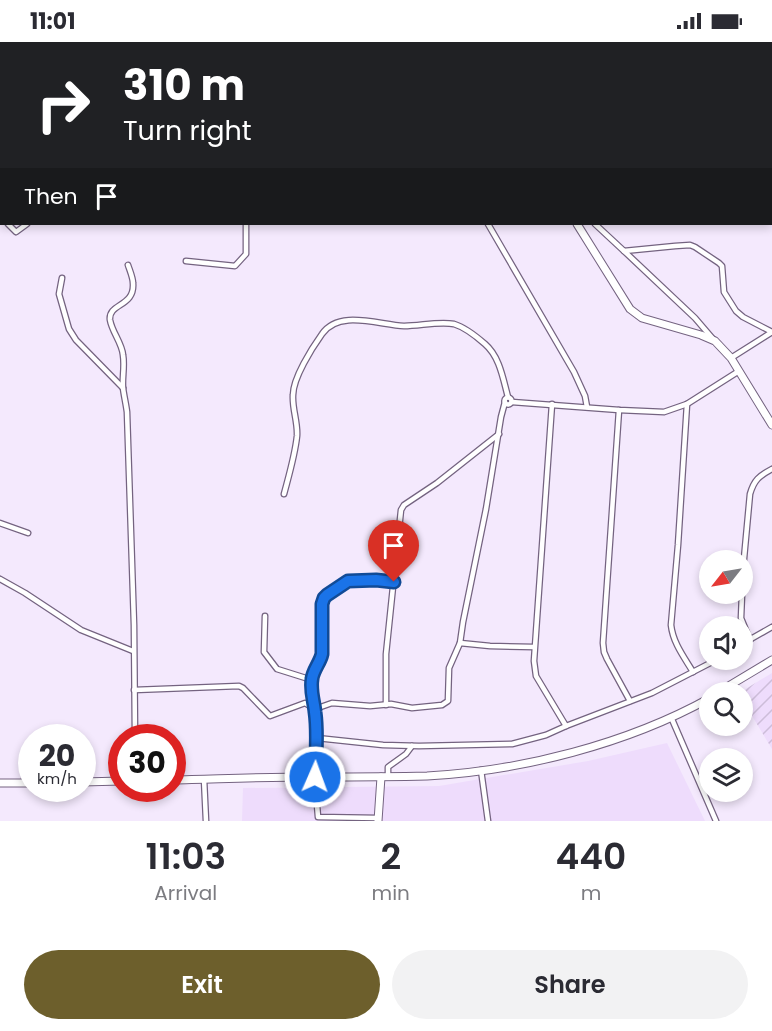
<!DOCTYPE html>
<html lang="en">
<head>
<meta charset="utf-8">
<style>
  :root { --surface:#fff; --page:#f2f2f3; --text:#2b2b33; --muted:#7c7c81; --accent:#6d5f2c }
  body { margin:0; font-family:Poppins,sans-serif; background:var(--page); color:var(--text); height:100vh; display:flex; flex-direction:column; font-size:22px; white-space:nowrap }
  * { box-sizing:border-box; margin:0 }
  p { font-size:20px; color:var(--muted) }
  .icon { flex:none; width:33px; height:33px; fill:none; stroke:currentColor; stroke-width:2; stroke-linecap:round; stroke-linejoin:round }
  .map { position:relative; height:779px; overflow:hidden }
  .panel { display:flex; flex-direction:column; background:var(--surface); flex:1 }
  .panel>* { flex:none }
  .banner { position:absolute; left:0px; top:0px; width:772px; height:183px; box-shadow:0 3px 9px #0003; background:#202124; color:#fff; overflow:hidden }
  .needle { width:39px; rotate:239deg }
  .buttons { position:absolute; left:699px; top:508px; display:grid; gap:12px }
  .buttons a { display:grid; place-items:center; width:54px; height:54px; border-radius:50%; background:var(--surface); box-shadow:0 3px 9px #0003; font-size:30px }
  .speed { position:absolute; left:18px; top:682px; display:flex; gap:12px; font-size:30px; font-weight:700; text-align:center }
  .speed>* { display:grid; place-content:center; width:78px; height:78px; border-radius:50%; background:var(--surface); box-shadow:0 3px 9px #0003; line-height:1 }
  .speed small { font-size:15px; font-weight:400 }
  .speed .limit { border:9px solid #d22; background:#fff; color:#111 }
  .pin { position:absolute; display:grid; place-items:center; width:51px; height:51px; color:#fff; margin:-62px -26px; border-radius:50% 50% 50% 0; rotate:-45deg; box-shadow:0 0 6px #0007 }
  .pin .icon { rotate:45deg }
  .me { position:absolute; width:66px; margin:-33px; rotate:2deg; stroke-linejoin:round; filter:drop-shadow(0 0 4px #0008) }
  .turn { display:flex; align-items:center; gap:21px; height:126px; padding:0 24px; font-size:27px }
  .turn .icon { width:78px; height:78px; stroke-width:2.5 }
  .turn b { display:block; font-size:42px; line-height:51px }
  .then { display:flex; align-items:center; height:57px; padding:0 24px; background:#0003; gap:12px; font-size:22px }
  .eta { display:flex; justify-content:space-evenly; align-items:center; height:102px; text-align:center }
  .eta b { font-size:36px; font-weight:600; line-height:42px }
  .button { display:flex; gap:12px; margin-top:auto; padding:12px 24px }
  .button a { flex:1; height:69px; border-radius:36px; background:var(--accent); color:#fff; font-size:24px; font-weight:600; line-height:69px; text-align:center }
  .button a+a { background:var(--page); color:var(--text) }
  .status { display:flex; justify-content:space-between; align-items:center; height:42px; padding:0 30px; background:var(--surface); direction:ltr }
  .status svg { height:16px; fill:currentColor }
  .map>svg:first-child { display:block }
</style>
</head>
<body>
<div class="status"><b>11:01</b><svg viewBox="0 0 49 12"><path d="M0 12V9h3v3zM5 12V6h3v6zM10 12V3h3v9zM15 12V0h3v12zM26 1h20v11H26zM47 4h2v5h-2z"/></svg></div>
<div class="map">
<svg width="772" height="779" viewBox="0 0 772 779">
  <defs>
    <pattern id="industrial-furrows" width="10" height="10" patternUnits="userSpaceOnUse" patternTransform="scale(1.5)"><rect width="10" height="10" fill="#eedcfc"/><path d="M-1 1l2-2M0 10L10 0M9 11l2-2" fill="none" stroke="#cdbdd9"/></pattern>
  </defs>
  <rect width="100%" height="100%" fill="#f4e9fd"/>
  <!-- built -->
  <path fill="#eedcfc" d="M667,701L705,779H242L243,746L439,744L588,719Z"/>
  <!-- industrial -->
  <path fill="url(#industrial-furrows)" d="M772,631V707L743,659L742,651H739Z"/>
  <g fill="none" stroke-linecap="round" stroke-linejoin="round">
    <defs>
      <g id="street">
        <path d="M555,0L556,2"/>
        <path d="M638,0L639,2"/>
        <path d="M716,0L717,2"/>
        <path d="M102,2V0"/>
        <path d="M229,2V0"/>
        <path d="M261,2V0"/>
        <path d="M329,2V0"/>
        <path d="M399,2V0"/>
        <path d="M499,2L501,0"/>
        <path d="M736,2L738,0"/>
        <path d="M0,36L2,37"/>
        <path d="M0,54L2,51"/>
        <path d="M0,164L2,168"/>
        <path d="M8,182L16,190L27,182"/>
        <path d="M488,182L574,330L585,354L587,365"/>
        <path d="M595,182L624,209L675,204L690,203L695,205L719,221L722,224L724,250L736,269L743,275L772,290"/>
        <path d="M624,209L695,276L713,297"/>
        <path d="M186,219L235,224L246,212V182"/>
        <path d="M128,223C130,229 133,236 133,241C135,265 108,261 110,278C112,290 122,301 123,313C125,324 122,336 123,346C124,354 126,362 127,370L134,583L135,696"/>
        <path d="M62,236L59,252L69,287L76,298L123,346"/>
        <path d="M731,316L772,290"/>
        <circle cx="508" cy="359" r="3.5"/>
        <path d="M512,360L619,368L664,370L687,362L739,329"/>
        <path d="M552,362L534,619L536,634L566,684"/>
        <path d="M687,362L678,503L671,583C673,601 684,615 693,630"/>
        <path d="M619,368L603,601L604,610L607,617L630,659"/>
        <path d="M284,452C289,433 295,413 297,394C298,380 292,367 293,353C293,336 312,306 322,292C339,267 379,283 404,284C420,284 439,279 454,282C464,285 477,295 485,302C500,315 503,337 508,355"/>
        <path d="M0,481L28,491"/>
        <path d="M0,537L25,551L81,588L133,609"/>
        <path d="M742,538L750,452C754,438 759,434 772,427"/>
        <path d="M742,552L741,576L750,598"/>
        <path d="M265,574L264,610L277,627L312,638"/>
        <path d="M460,601L490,604L534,605"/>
        <path d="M742,602L772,585"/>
        <path d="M134,648L239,644L243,646L270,674L305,661L315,667"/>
        <path d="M386,663V612L401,468L404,463L437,441L499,392"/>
        <path d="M315,667L332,661L370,664L391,662L412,666L442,663L448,659L449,626L460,601L463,580L486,467L501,375L505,360"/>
        <path d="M671,675L716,779"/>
        <path d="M317,696L383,703L419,704L512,702L546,693L566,684L652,651L716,618"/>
        <path d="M481,728L488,779"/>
        <path d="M388,735V725L406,712L412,704"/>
        <path d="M204,737L206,779"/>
        <path d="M24,741L26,710"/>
        <path d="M378,776L318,775C317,761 315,747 316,732C316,715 317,698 316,680C315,666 310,652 312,638C313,628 320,621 322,612V562L324,556L327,553L348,539L376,538L394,540"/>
      </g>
      <g id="secondary">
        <path d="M468,0L469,2"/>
        <path d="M577,182L630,267L642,276L701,293L715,299L731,316L772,383"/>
        <path d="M717,651L772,618"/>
        <path d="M172,738C219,737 266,735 313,735C351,735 389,735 427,734C521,729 627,702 710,656"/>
        <path d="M82,740L122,739"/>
        <path d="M0,741H32"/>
        <path d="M378,779L381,735"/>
      </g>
    </defs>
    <!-- street casing -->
    <use href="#street" stroke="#746380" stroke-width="7"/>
    <!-- secondary casing -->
    <use href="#secondary" stroke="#746380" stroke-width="9"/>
    <!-- street -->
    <use href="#street" stroke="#fff" stroke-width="4.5"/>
    <!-- secondary -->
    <use href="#secondary" stroke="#fff" stroke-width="7"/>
  </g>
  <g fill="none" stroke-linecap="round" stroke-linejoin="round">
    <defs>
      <path id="route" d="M315,735C316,713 318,691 315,670C314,659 310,649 312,637C313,628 320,621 322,612V562L324,556L327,553L348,539L376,538L394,540"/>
    </defs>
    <!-- route casing -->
    <use href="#route" stroke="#114b97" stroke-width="15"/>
    <!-- route -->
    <use href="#route" stroke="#1a73e8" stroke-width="10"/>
  </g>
</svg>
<div class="buttons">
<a><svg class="needle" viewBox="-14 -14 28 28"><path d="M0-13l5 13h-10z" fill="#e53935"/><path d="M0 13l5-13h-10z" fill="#7c7c81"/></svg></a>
<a><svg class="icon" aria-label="sound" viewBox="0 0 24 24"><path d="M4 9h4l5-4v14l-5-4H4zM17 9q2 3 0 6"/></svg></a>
<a><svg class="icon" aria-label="search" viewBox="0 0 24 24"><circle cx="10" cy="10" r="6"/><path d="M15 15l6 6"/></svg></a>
<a><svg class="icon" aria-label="layers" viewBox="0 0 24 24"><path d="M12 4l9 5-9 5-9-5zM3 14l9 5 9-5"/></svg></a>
</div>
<div class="speed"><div>20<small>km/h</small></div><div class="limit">30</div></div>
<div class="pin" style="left:394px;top:540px;background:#d93025"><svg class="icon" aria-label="arrive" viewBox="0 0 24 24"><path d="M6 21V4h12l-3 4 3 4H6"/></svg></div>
<svg class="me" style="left:315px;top:735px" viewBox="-20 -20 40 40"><circle r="17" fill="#1a73e8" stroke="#fff" stroke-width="3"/><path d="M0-11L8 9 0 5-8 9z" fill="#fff"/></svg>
<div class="banner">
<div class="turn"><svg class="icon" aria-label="right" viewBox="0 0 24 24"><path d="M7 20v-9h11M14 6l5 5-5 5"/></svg><div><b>310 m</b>Turn right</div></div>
<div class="then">Then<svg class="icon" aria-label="arrive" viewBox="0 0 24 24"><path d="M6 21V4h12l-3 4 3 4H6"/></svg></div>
</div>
</div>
<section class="panel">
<div class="eta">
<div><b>11:03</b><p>Arrival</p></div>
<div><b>2</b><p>min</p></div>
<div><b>440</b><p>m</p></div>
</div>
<div class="button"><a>Exit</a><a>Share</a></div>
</section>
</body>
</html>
